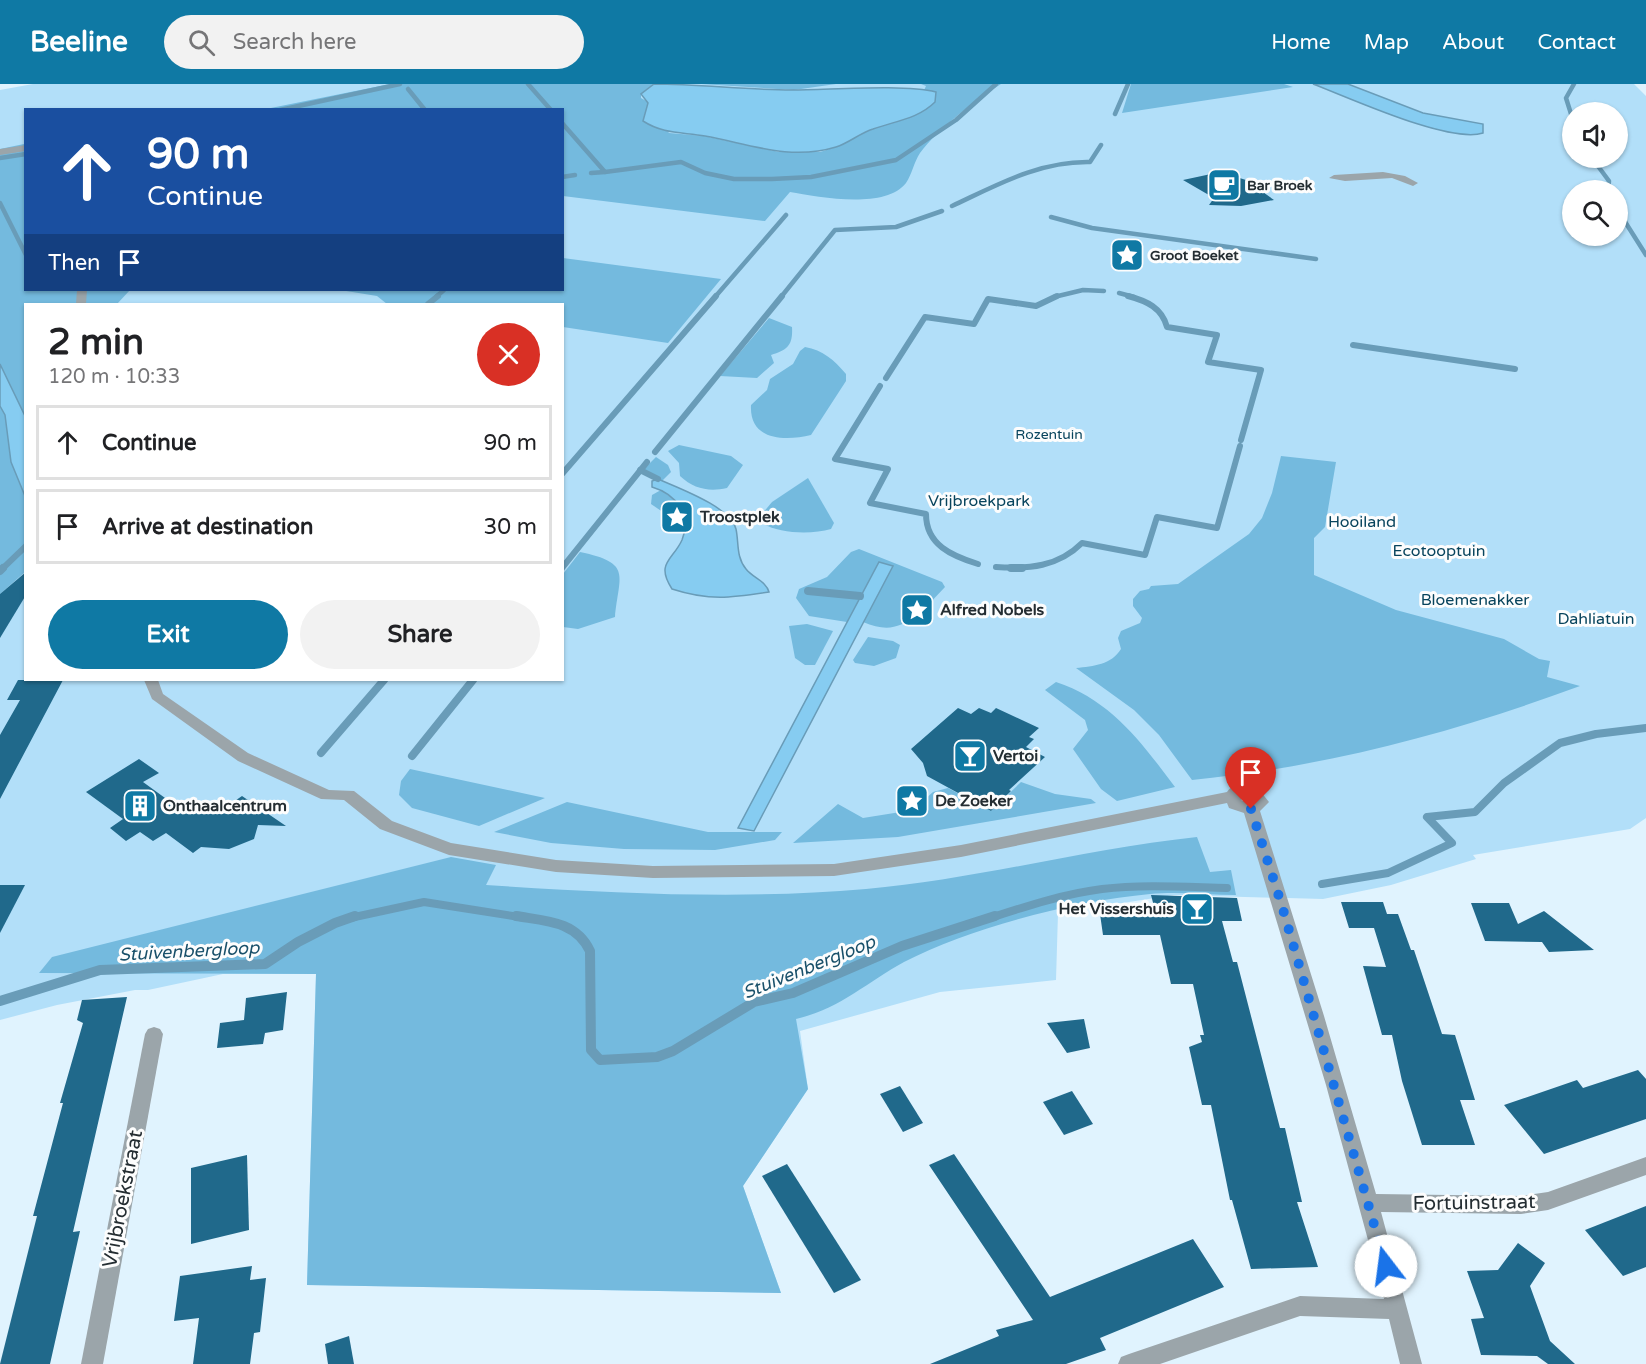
<!DOCTYPE html>
<html lang="en">
<head>
<meta charset="utf-8">
<style>
  :root { --surface:#fff; --page:#f2f2f2; --text:#202124; --muted:#757577; --line:#e0e0e0; --accent:#0f79a4 }
  body { margin:0; font-family:"Varela Round",sans-serif; background:var(--page); color:var(--text); height:100vh; display:flex; flex-direction:column; font-size:22px; white-space:nowrap }
  * { box-sizing:border-box; margin:0 }
  p { font-size:20px; color:var(--muted) }
  .icon { flex:none; width:33px; height:33px; fill:none; stroke:currentColor; stroke-width:2; stroke-linecap:round; stroke-linejoin:round }
  .map { position:relative; flex:1; overflow:hidden }
  .panel { position:absolute; left:24px; top:219px; width:540px; height:378px; display:flex; flex-direction:column; background:var(--surface); border-radius:0px; box-shadow:0 2px 4px #0004 }
  .panel>* { flex:none }
  .hud { position:absolute; left:24px; top:24px; width:540px; height:183px; border-radius:0px; box-shadow:0 2px 4px #0004; background:#1a4fa0; color:#fff; overflow:hidden }
  .fabs { position:absolute; left:1562px; top:18px; display:grid; gap:12px }
  .fabs a { display:grid; place-items:center; width:66px; height:66px; border-radius:50%; background:var(--surface); box-shadow:0 2px 4px #0004; font-size:30px }
  .pin { position:absolute; display:grid; place-items:center; width:51px; height:51px; color:#fff; margin:-62px -26px; border-radius:50% 50% 50% 0; rotate:-45deg; box-shadow:0 0 6px #0007 }
  .pin .icon { rotate:45deg }
  .me { position:absolute; width:66px; margin:-33px; rotate:345deg; stroke-linejoin:round; filter:drop-shadow(0 0 4px #0008) }
  .turn { display:flex; align-items:center; gap:21px; height:126px; padding:0 24px; font-size:27px }
  .turn .icon { width:78px; height:78px; stroke-width:2.5 }
  .turn b { display:block; font-size:42px; line-height:51px }
  .then { display:flex; align-items:center; height:57px; padding:0 24px; background:#0003; gap:12px; font-size:22px }
  .round { display:grid; place-items:center; flex:none; width:63px; height:63px; border-radius:32px; background:var(--page) }
  .summary { display:flex; align-items:center; justify-content:space-between; height:102px; padding:0 24px }
  h1 { font-size:36px; font-weight:800; line-height:45px }
  .cta { display:flex; gap:12px; margin-top:auto; padding:12px 24px }
  .cta a { flex:1; height:69px; border-radius:36px; background:var(--accent); color:#fff; font-size:24px; font-weight:800; line-height:69px; text-align:center }
  .cta a+a { background:var(--page); color:var(--text) }
  ul { padding:0; list-style:none }
  li { display:flex; align-items:center; gap:18px; height:75px; margin:0 12px 9px; padding:0 12px; border:3px solid var(--line); border-radius:0px }
  li div { flex:1 }
  li b { display:block; font-size:22px }
  li em { font-style:normal }
  header { display:flex; align-items:center; gap:36px; box-sizing:border-box; height:84px; padding:0 30px; background:var(--accent); color:#fff }
  header strong { font-size:28px }
  nav { display:flex; gap:33px; margin-inline-start:auto; font-size:21px }
  .search { width:420px; height:54px; background:var(--page); display:flex; align-items:center; gap:15px; box-sizing:border-box; padding:0 21px; border-radius:33px; color:var(--muted); font-size:22px }
  .map>svg:first-child { display:block }
</style>
</head>
<body>
<header>
<strong>Beeline</strong>
<div class="search"><svg class="icon" aria-label="search" viewBox="0 0 24 24"><circle cx="10" cy="10" r="6"/><path d="M15 15l6 6"/></svg>Search here</div>
<nav><a>Home</a><a>Map</a><a>About</a><a>Contact</a></nav>
</header>
<div class="map">
<svg width="1646" height="1280" viewBox="0 0 1646 1280">
  <rect width="100%" height="100%" fill="#e0f3fe"/>
  <!-- green -->
  <path fill="#b2dff9" fill-rule="evenodd" d="M33,0H1634L1646,12V734L1630,745L1473,771L1476,775L1391,801L1323,815L1174,811L1058,829L1056,896L940,908L800,947L808,1005L743,1102L781,1209L307,1201L316,890H223L148,906H135L57,921L0,936V6ZM26,26H562V206H26ZM1572,28H1617V74H1572ZM1572,106H1617V152H1572ZM26,220H562V596H26Z"/>
  <!-- forest -->
  <g fill="#74bade">
    <path d="M390,0H654L641,11V14L648,18L669,49L704,52L779,68H820L839,62L871,45L912,32L926,2L921,0H1001C975,16 938,45 920,69C914,78 912,90 906,99C885,126 818,113 790,108L765,137L563,112L562,26H261Z"/>
    <path d="M701,0H836L794,6Z"/>
    <path d="M1131,0H1284L1293,3L1122,29Z"/>
    <path d="M24,60L26,206H130L117,220H26L25,488L0,510V65Z"/>
    <path d="M563,174L721,195L668,259L563,243L562,220H387L377,212L340,206H562Z"/>
    <path d="M769,234L792,243C793,261 788,266 771,271L774,279L757,294L720,292Z"/>
    <path d="M805,263C823,266 834,276 846,290V297L811,351C785,357 749,357 751,321L767,306L770,295L793,280L800,267Z"/>
    <path d="M679,361L731,372L743,381L727,404C709,408 694,405 680,392L679,379L668,367Z"/>
    <path d="M1281,372L1336,378L1325,443L1314,454V491L1396,526L1504,555L1539,575L1550,577L1547,593L1580,602C1456,648 1325,683 1192,696L1159,651L1134,626L1076,584C1094,582 1111,581 1121,565L1118,554L1121,547L1140,539L1142,534L1133,522V515L1140,507L1149,505L1151,502L1178,500L1249,450L1262,434L1272,409Z"/>
    <path d="M656,373L668,381L671,388L662,397L643,386Z"/>
    <path d="M808,394L834,439L831,445C810,451 775,450 757,436L772,418Z"/>
    <path d="M661,406C672,413 682,420 684,434L676,437L651,420L652,411Z"/>
    <path d="M859,465L942,498L945,503L927,522H917L912,525L917,530C898,546 885,547 863,538L892,482L879,478L847,538L809,532L796,514L799,505L827,493L851,468Z"/>
    <path d="M580,468C633,479 619,491 615,533L578,545L563,543V490Z"/>
    <path d="M807,540L833,547L815,581H805L795,574L789,542Z"/>
    <path d="M868,553L893,557L900,561L896,574L874,582L855,579L853,576Z"/>
    <path d="M1056,598C1111,616 1142,659 1175,703L1117,717L1101,705L1073,665L1088,646L1085,636L1045,606Z"/>
    <path d="M410,685L545,714L479,742L412,724L399,711L401,697Z"/>
    <path d="M1021,698L1055,710L1091,715L1096,719L898,753L793,759L838,720L863,734L913,726L933,708L948,704L991,727Z"/>
    <path d="M567,718L708,748H782L775,756L715,766L624,765L551,759L494,748Z"/>
    <path d="M1197,753L1210,788L1231,786L1236,811C1208,811 1178,807 1150,810C1075,817 971,843 904,878C867,898 840,925 796,935L808,1005L743,1102L781,1209L307,1201L316,890L39,889L52,873L451,773L496,781L486,801C612,809 740,816 866,805C977,795 1086,765 1197,753Z"/>
  </g>
  <!-- water -->
  <g fill="#86ccf1" stroke="#699cb8" stroke-width="1.5">
    <path d="M654,0C700,0 746,6 792,6C830,6 904,0 936,8L935,18C918,35 895,37 873,45C860,49 849,59 836,63C790,77 749,60 705,52C682,48 663,50 643,37L648,19L641,10Z"/>
    <path d="M1313,0H1348L1423,29L1483,40V49C1449,60 1348,13 1313,0Z"/>
    <path d="M0,280L25,332V412L11,378L5,331L0,322Z"/>
    <path d="M658,395C678,404 731,423 736,445C739,459 736,473 746,485C753,494 766,497 769,508C731,514 709,517 672,505C655,479 673,476 682,456C692,431 676,410 652,403V397Z"/>
    <path d="M879,478L893,482L754,747L738,744Z"/>
  </g>
  <g fill="none" stroke-linecap="round" stroke-linejoin="round">
    <!-- stream-far3 -->
    <g stroke="#699cb8" stroke-width="4.5">
      <path d="M528,0L551,26"/>
      <path d="M408,5L425,26"/>
      <path d="M280,26L400,0"/>
      <path d="M1115,30L1128,0"/>
      <path d="M1572,33L1566,14L1574,0"/>
      <path d="M562,39L605,88L681,78L705,89L734,95H772L811,93L896,76L956,36L996,0"/>
      <path d="M0,74L26,70"/>
      <path d="M1592,74L1609,97L1608,106"/>
      <path d="M591,89L605,88"/>
      <path d="M562,93L575,91"/>
      <path d="M0,119L26,171"/>
      <path d="M952,122C997,101 1039,77 1090,78L1101,61"/>
      <path d="M1617,125L1646,171"/>
      <path d="M1051,133L1092,144L1316,175"/>
      <path d="M1119,209L1134,213"/>
      <path d="M436,213L444,206"/>
      <path d="M715,213L786,131"/>
      <path d="M781,213L835,146L896,143L942,127"/>
      <path d="M1054,213L1083,206L1104,207"/>
    </g>
    <!-- stream-far2 -->
    <g stroke="#699cb8" stroke-width="6">
      <path d="M1128,212C1147,217 1162,224 1167,243L1217,251L1208,278L1261,286L1241,356"/>
      <path d="M428,220L438,212"/>
      <path d="M1353,261L1515,285"/>
      <path d="M886,294L925,233L974,240L988,215L1036,222L1057,212"/>
      <path d="M880,302L835,375L888,385L870,419L926,430C926,461 952,472 978,480"/>
      <path d="M655,368L782,212"/>
      <path d="M640,386L658,395"/>
      <path d="M562,390L716,212"/>
      <path d="M996,483C1029,485 1058,483 1082,459L1145,471L1157,433L1217,444L1240,362"/>
      <path d="M562,484L647,378"/>
      <path d="M2,485L26,462"/>
    </g>
    <!-- stream-far1 -->
    <g stroke="#699cb8" stroke-width="8">
      <path d="M1011,484H1022"/>
      <path d="M0,487L3,484"/>
      <path d="M808,507L860,512"/>
      <path d="M321,669L384,596"/>
      <path d="M412,672L473,596"/>
      <path d="M1322,800L1388,789L1452,759L1427,733L1475,728L1504,699L1560,659L1596,650L1646,644"/>
      <path d="M350,834L424,818L526,834"/>
      <path d="M990,834C1027,822 1063,810 1102,805C1143,800 1186,803 1227,804"/>
    </g>
    <!-- stream -->
    <g stroke="#699cb8" stroke-width="10">
      <path d="M516,832C546,837 576,837 590,867L591,966L600,976L657,973L673,967L754,918L793,909L902,862L995,832"/>
      <path d="M0,917L100,886L265,880L298,858L335,839L355,832"/>
    </g>
  </g>
  <!-- building -->
  <g fill="#20698b">
    <path d="M1211,90L1230,91L1246,96L1274,116L1241,122L1209,121L1214,114L1183,96Z"/>
    <path d="M26,488V511L0,554V510Z"/>
    <path d="M18,596H63L0,715V651L20,616H7Z"/>
    <path d="M958,624L971,630L979,624L991,629L996,624L1039,644L1029,653L1034,655L1026,663L1045,673L1009,706L1011,707L991,727L927,692L923,679L911,665Z"/>
    <path d="M139,675L159,689L143,698L183,727L198,718L207,724L220,715L229,721L242,712L286,742L258,741L254,755L229,765L201,763L193,769L166,749L153,757L140,748L126,757L110,744L123,735L86,708Z"/>
    <path d="M0,801H25L0,849Z"/>
    <path d="M1151,811L1237,814L1242,837H1222L1233,878H1237L1280,1044H1285L1302,1118H1297L1318,1183L1251,1185L1232,1116H1230L1211,1021H1202L1189,963L1202,958L1200,951H1204L1193,900H1171L1160,851H1103L1100,830H1156Z"/>
    <path d="M1341,818H1383L1387,830H1398L1411,866H1414L1442,950L1455,951L1475,1016H1460L1475,1061H1422L1402,997L1392,951H1382L1363,882L1386,883L1374,844H1349Z"/>
    <path d="M1471,819H1509L1518,840L1544,827L1594,866L1549,868L1542,858L1485,857Z"/>
    <path d="M287,908L283,946L265,949L263,960L217,964L220,939L244,936L246,914Z"/>
    <path d="M127,913L73,1148L80,1147L50,1280H0L37,1132H33L63,1019H60L83,939L77,936L82,916Z"/>
    <path d="M1084,935L1090,964L1067,969L1047,939Z"/>
    <path d="M1638,986L1646,995V1035L1544,1070L1504,1021L1577,996L1583,1004Z"/>
    <path d="M900,1002L923,1039L903,1048L880,1010Z"/>
    <path d="M1072,1007L1093,1040L1064,1051L1043,1018Z"/>
    <path d="M954,1070L1050,1213L1193,1155L1224,1203L1100,1254L1106,1266L1066,1280H930L999,1252L996,1246L1033,1236L929,1081Z"/>
    <path d="M247,1071L249,1146L191,1160V1084Z"/>
    <path d="M787,1080L861,1196L834,1209L762,1092Z"/>
    <path d="M1646,1122V1183L1623,1192L1585,1146Z"/>
    <path d="M1518,1159L1545,1179L1530,1202L1550,1257L1575,1280H1548L1537,1272L1481,1271L1471,1235L1484,1234L1467,1187L1498,1186Z"/>
    <path d="M252,1182L250,1196L266,1194L260,1248L254,1249L250,1280H193L199,1234L174,1237L180,1192Z"/>
    <path d="M349,1252L354,1280H328L325,1260Z"/>
  </g>
  <g fill="none" stroke-linecap="round" stroke-linejoin="round">
    <!-- street -->
    <g fill="#9ba5aa" fill-rule="evenodd">
      <path d="M26,61V67L0,71V65Z"/>
      <path d="M1383,88L1405,92L1418,99L1413,102L1392,94L1345,97L1329,94L1334,91Z"/>
      <path d="M77,206H87L86,220H76Z"/>
      <path d="M144,596H158L163,610L248,669L329,706L354,707L392,737L451,759L556,776L653,782L834,780L961,761L1227,708C1235,697 1246,699 1257,703L1269,718L1260,727L1324,932L1376,1110L1521,1112L1548,1108L1646,1073V1091L1548,1126L1521,1130L1381,1128L1422,1280H1400L1389,1235L1300,1232L1160,1280H1118L1121,1273L1129,1270L1300,1212L1384,1215L1326,1001L1244,729L1229,724L1227,719L961,773L834,792L653,794L556,788L449,771L380,745L344,716L321,715L238,677L152,615ZM1242,710L1249,712L1252,717H1242L1240,712Z"/>
      <path d="M154,943L160,945L163,950L103,1280H81L145,950L148,945Z"/>
    </g>
  </g>
  <g fill="none" stroke-linecap="round" stroke-linejoin="round">
    <!-- route -->
    <path stroke="#1a73e8" stroke-width="10" stroke-dasharray="0 18" d="M1251,725L1282,822L1386,1182"/>
  </g>
  <!-- icons -->
  <defs>
    <symbol id="cafe-square" viewBox="-11 -11 22 22"><rect x="-9" y="-9" width="18" height="18" rx="4" fill="#0f79a4" stroke="#fdfdfd"/><path d="M-5.5-4.5H6V0H3Q3 3.5 0 3.5H-2.5Q-5.5 3.5-5.5 0ZM3-3.2v2h1.7v-2ZM-6 4.5H4V6H-6Z" fill="#fff"/></symbol>
    <symbol id="sight-square" viewBox="-11 -11 22 22"><rect x="-9" y="-9" width="18" height="18" rx="4" fill="#0f79a4" stroke="#fdfdfd"/><path d="M0-6L1.8-2.2L6-1.7L2.9 1.2L3.7 5.4L0 3.3L-3.7 5.4L-2.9 1.2L-6-1.7L-1.8-2.2Z" fill="#fff"/></symbol>
    <symbol id="bar-square" viewBox="-11 -11 22 22"><rect x="-9" y="-9" width="18" height="18" rx="4" fill="#0f79a4" stroke="#fdfdfd"/><path d="M-6-5H6L.8 .8V4.5H3.5V6h-7V4.5H-.8V.8Z" fill="#fff"/></symbol>
    <symbol id="building-square" viewBox="-11 -11 22 22"><rect x="-9" y="-9" width="18" height="18" rx="4" fill="#0f79a4" stroke="#fdfdfd"/><path d="M-4-6H4V6H1V3H-1V6H-4ZM-2.5-4.3h1.7v1.8h-1.7ZM.8-4.3h1.7v1.8H.8ZM-2.5-1h1.7V.8h-1.7ZM.8-1h1.7V.8H.8Z" fill="#fff"/></symbol>
  </defs>
  <g fill-rule="evenodd">
    <use href="#cafe-square" x="1205" y="82" width="38" height="38"/>
    <use href="#sight-square" x="1108" y="152" width="38" height="38"/>
    <use href="#sight-square" x="658" y="414" width="38" height="38"/>
    <use href="#sight-square" x="898" y="507" width="38" height="38"/>
    <use href="#bar-square" x="951" y="653" width="38" height="38"/>
    <use href="#sight-square" x="893" y="698" width="38" height="38"/>
    <use href="#building-square" x="121" y="703" width="38" height="38"/>
    <use href="#bar-square" x="1178" y="806" width="38" height="38"/>
  </g>
  <g text-anchor="middle" dominant-baseline="central" stroke-width="6" stroke-linejoin="round" paint-order="stroke">
    <!-- far-poi labels -->
    <g font-size="14" font-weight="bold" fill="#242d32" stroke="#fdfdfd" text-anchor="start">
      <text x="1247" y="101">Bar Broek</text>
      <text x="1150" y="171">Groot Boeket</text>
    </g>
    <!-- far-park labels -->
    <g font-size="14" fill="#08445d" stroke="#fdfdfd">
      <text x="1049" y="350">Rozentuin</text>
    </g>
    <!-- park labels -->
    <g font-size="16" fill="#08445d" stroke="#fdfdfd">
      <text x="979" y="417">Vrijbroekpark</text>
      <text x="1362" y="438">Hooiland</text>
      <text x="1439" y="467">Ecotooptuin</text>
      <text x="1475" y="516">Bloemenakker</text>
      <text x="1596" y="535">Dahliatuin</text>
    </g>
    <!-- poi labels -->
    <g font-size="16" font-weight="bold" fill="#242d32" stroke="#fdfdfd" text-anchor="start">
      <text x="700" y="433">Troostplek</text>
      <text x="940" y="526">Alfred Nobels</text>
      <text x="993" y="672">Vertoi</text>
      <text x="935" y="717">De Zoeker</text>
      <text x="163" y="722">Onthaalcentrum</text>
      <text x="1174" y="825" text-anchor="end">Het Vissershuis</text>
    </g>
    <!-- water labels -->
    <g font-size="18" font-style="italic" fill="#19506a" stroke="#fdfdfd">
      <text transform="translate(189 867) rotate(-3)">Stuivenbergloop</text>
      <text transform="translate(809 883) rotate(-22)">Stuivenbergloop</text>
    </g>
    <!-- near-street labels -->
    <g font-size="20" fill="#242d32" stroke="#fdfdfd">
      <text transform="translate(123 1115) rotate(-79)">Vrijbroekstraat</text>
      <text transform="translate(1474 1119) rotate(-1)">Fortuinstraat</text>
    </g>
  </g>
</svg>
<div class="fabs">
<a><svg class="icon" aria-label="sound" viewBox="0 0 24 24"><path d="M4 9h4l5-4v14l-5-4H4zM17 9q2 3 0 6"/></svg></a>
<a><svg class="icon" aria-label="search" viewBox="0 0 24 24"><circle cx="10" cy="10" r="6"/><path d="M15 15l6 6"/></svg></a>
</div>
<div class="pin" style="left:1251px;top:725px;background:#d93025"><svg class="icon" aria-label="arrive" viewBox="0 0 24 24"><path d="M6 21V4h12l-3 4 3 4H6"/></svg></div>
<svg class="me" style="left:1386px;top:1182px" viewBox="-20 -20 40 40"><circle r="19" fill="#fff"/><path d="M0-13L10 11 0 6-10 11z" fill="#1a73e8"/></svg>
<div class="hud">
<div class="turn"><svg class="icon" aria-label="ahead" viewBox="0 0 24 24"><path d="M12 20V5M6 11l6-6 6 6"/></svg><div><b>90 m</b>Continue</div></div>
<div class="then">Then<svg class="icon" aria-label="arrive" viewBox="0 0 24 24"><path d="M6 21V4h12l-3 4 3 4H6"/></svg></div>
</div>
<section class="panel">
<div class="summary"><div><h1>2 min</h1><p>120 m · 10:33</p></div><a class="round" style="background:#d93025;color:#fff"><svg class="icon" aria-label="close" viewBox="0 0 24 24"><path d="M6 6l12 12M18 6L6 18"/></svg></a></div>
<ul>
<li><svg class="icon" aria-label="ahead" viewBox="0 0 24 24"><path d="M12 20V5M6 11l6-6 6 6"/></svg><div><b>Continue</b></div><em>90 m</em></li>
<li><svg class="icon" aria-label="arrive" viewBox="0 0 24 24"><path d="M6 21V4h12l-3 4 3 4H6"/></svg><div><b>Arrive at destination</b></div><em>30 m</em></li>
</ul>
<div class="cta"><a>Exit</a><a>Share</a></div>
</section>
</div>
</body>
</html>
